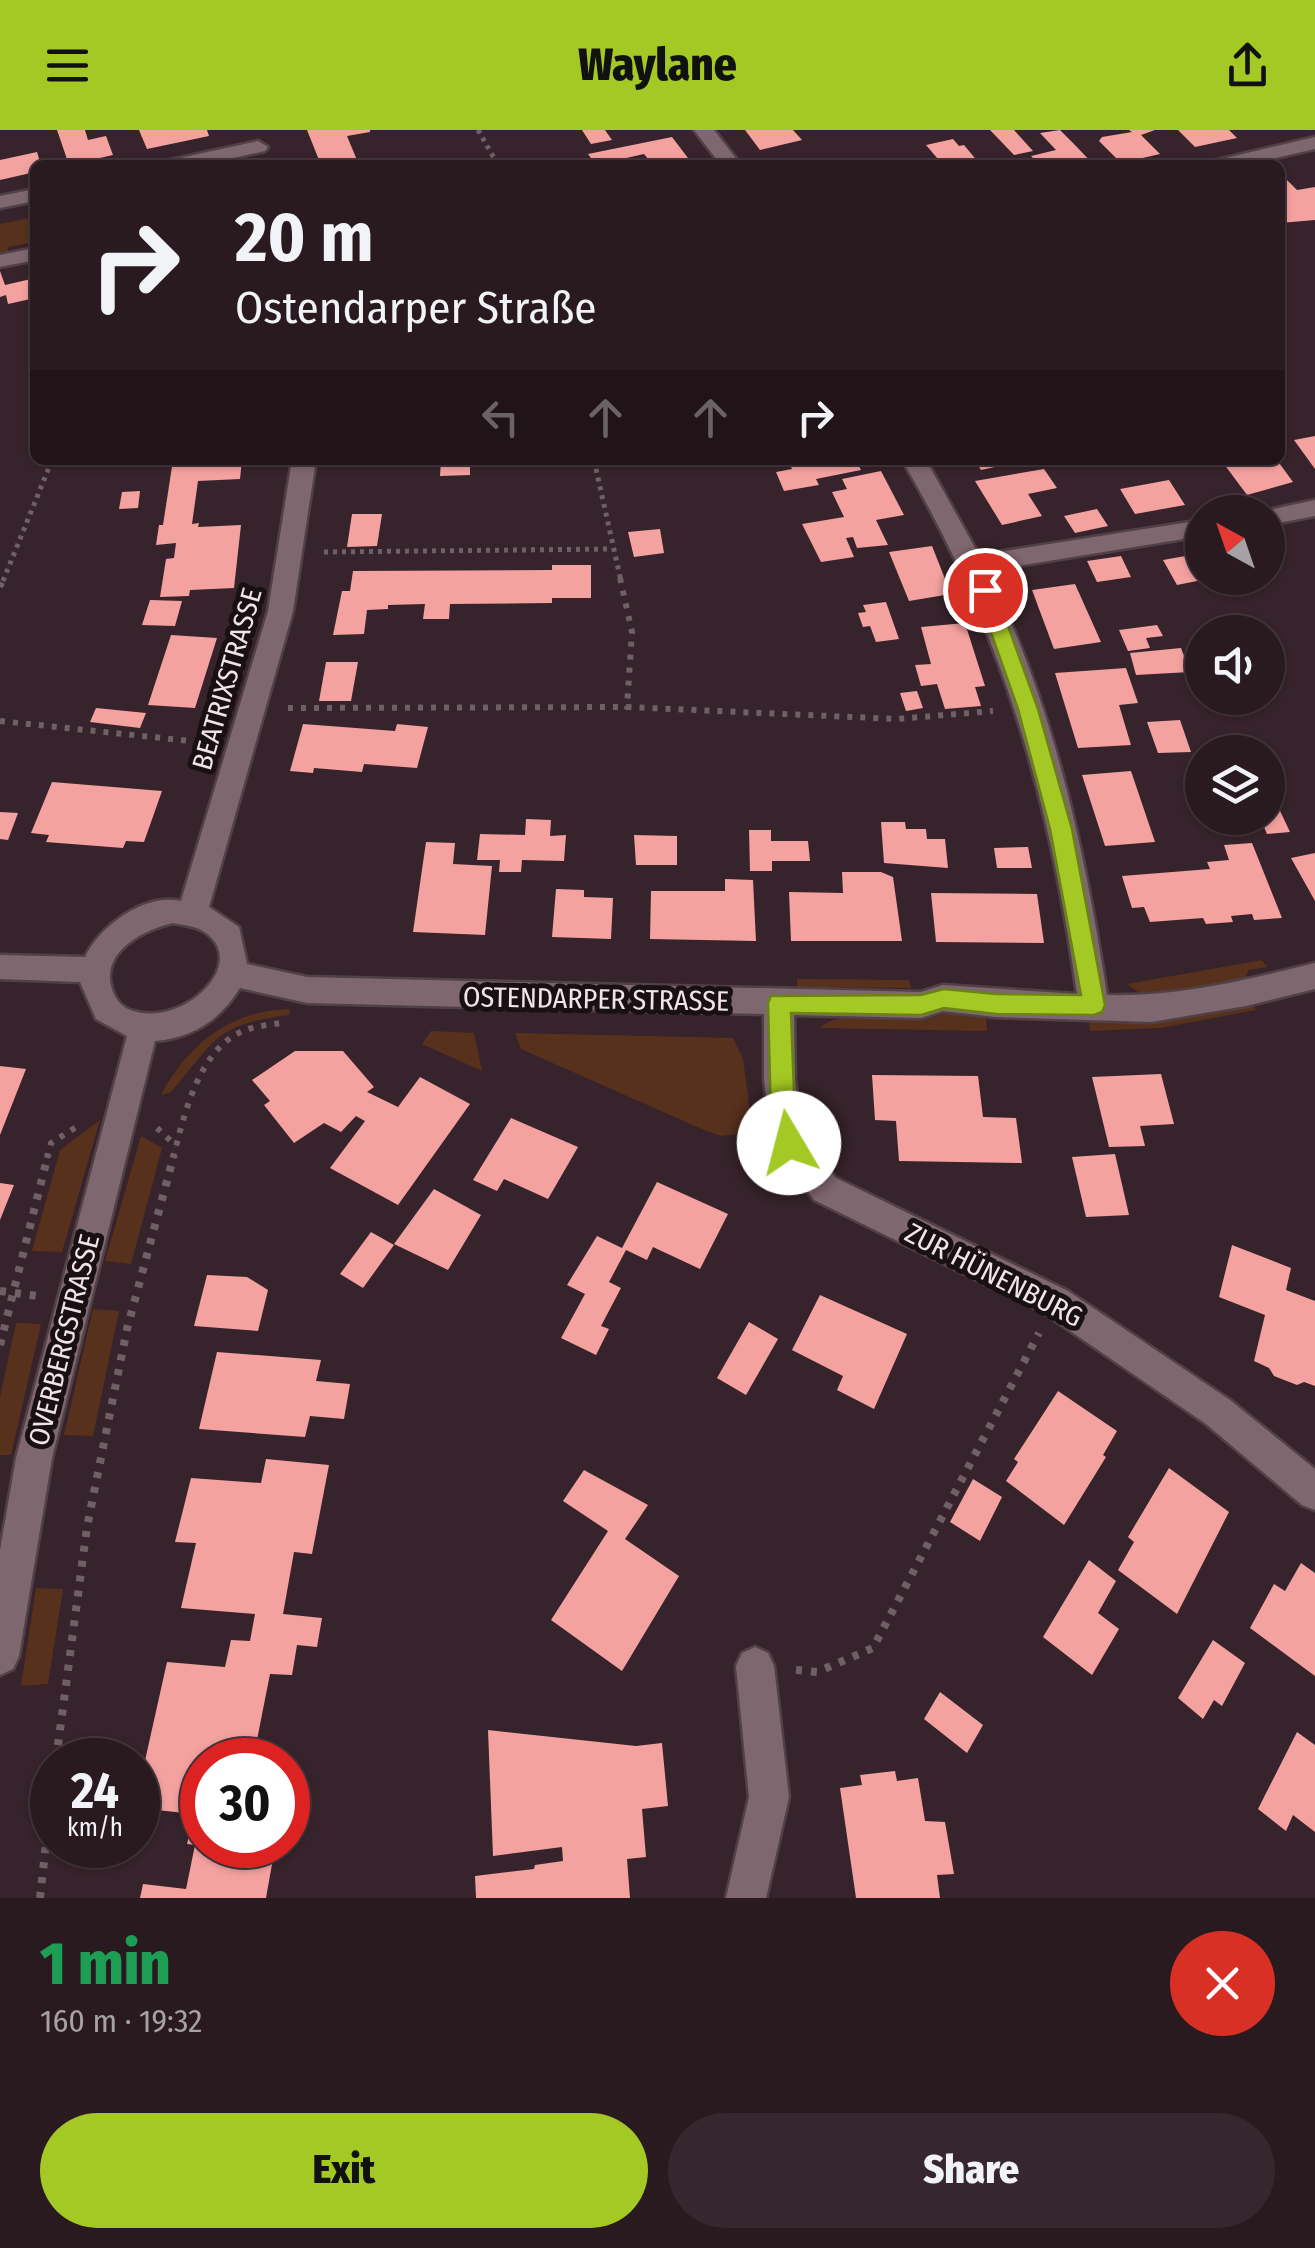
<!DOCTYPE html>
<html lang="en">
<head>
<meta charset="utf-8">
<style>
  :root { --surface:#291a20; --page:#35272d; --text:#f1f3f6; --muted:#a5a1a5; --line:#45383e; --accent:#a4c824 }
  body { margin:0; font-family:"Fira Sans Condensed",sans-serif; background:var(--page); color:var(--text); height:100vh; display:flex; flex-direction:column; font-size:38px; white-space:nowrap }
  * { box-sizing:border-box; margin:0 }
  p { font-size:32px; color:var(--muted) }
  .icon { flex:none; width:55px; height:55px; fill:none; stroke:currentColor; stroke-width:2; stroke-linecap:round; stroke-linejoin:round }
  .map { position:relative; height:1768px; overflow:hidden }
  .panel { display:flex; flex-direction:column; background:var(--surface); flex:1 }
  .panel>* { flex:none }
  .banner { position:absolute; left:30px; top:30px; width:1255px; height:305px; border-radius:15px; box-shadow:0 2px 8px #0004,0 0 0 2px var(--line); background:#291a20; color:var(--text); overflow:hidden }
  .needle { width:65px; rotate:320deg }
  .tools { position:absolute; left:1185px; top:365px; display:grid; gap:20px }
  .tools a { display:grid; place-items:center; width:100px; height:100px; border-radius:50%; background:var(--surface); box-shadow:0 2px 8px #0004,0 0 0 2px var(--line); font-size:50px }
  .speed { position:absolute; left:30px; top:1608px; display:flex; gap:20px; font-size:50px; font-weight:700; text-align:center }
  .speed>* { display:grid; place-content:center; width:130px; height:130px; border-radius:50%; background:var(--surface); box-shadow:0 2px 8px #0004,0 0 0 2px var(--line); line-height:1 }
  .speed small { font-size:25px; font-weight:400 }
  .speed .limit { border:15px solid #d22; background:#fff; color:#111 }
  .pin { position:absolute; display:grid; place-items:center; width:85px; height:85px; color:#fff; margin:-42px; border:5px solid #fff; border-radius:50%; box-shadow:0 2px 10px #0007 }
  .me { position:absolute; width:110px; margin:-55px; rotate:352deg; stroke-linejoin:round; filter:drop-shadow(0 0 8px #0008) }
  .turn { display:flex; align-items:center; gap:35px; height:210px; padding:0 40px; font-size:45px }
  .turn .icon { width:130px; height:130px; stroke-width:2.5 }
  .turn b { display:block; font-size:70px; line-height:85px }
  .lanes { display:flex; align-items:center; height:95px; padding:0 40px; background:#0003; justify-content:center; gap:50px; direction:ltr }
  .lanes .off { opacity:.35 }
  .round { display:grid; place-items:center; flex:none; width:105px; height:105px; border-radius:52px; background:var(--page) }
  .summary { display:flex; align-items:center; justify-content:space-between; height:170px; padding:0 40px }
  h1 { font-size:60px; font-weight:800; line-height:75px; color:#1e9e55 }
  .primary-button { display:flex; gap:20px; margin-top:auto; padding:20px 40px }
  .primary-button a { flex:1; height:115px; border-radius:60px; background:var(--accent); color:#111; font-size:40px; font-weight:800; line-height:115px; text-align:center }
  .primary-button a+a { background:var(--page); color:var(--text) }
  header { display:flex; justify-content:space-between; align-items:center; height:130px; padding:0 40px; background:var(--accent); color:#111; font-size:45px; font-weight:800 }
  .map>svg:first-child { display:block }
</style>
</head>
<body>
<header><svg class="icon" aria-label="menu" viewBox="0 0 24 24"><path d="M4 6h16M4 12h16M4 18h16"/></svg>Waylane<svg class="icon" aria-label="share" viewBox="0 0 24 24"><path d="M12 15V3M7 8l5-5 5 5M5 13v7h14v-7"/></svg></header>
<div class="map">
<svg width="1315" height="1768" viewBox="0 0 1315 1768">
  <rect width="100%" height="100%" fill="#37232b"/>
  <!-- green -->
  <g fill="#58311d">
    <path d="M35,87V112L7,117L9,124L0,126V94Z"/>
    <path d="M1262,830L1267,837L1249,840L1242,853L1148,869L1127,854Z"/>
    <path d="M797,849L909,850L911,858L797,857Z"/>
    <path d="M1252,874L1256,880L1160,898L1090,901L1089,892L1140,891Z"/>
    <path d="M290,879L289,885C213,895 216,910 171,962L161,965C188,914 231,880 290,879Z"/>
    <path d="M951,879H968L986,889L987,901L820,898C848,871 916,906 951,879Z"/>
    <path d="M431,901L474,903L482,941L422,914Z"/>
    <path d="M515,903L733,908L743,929L753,1002L721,1006L704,1000L521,919Z"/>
    <path d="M100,990L62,1122L32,1121L60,1020Z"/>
    <path d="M141,1006L162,1018L131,1134L105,1131Z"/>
    <path d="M93,1179L119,1181L93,1306L64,1305Z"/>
    <path d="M16,1193L41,1194L11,1325H0V1267Z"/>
    <path d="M36,1458L63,1459L48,1554L21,1556Z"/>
  </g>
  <!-- building -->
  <g fill="#f4a2a0">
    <path d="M57,0H85L88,10L106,6L113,25L69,35Z"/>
    <path d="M139,0H207L209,6L147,19Z"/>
    <path d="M307,0H370V2L347,6L359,35H321Z"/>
    <path d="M582,0H605L612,10L591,14Z"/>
    <path d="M745,0H793L802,10L760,20Z"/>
    <path d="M990,0H1014L1033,21L1014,25Z"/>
    <path d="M1060,0L1075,15L1094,35H1040L1031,26L1056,20L1040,3Z"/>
    <path d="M1129,0H1155L1141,5L1160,24L1121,33L1099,11L1102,7L1132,2Z"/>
    <path d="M1178,0H1229L1237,8L1195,17Z"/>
    <path d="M672,7L691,32L637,35L649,30L644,24L622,29L618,34L596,35L588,24Z"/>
    <path d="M953,9L959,16L964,15L979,33L943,35L926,15Z"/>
    <path d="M37,22L41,35H35V42L0,50V30Z"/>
    <path d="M1280,43L1297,60L1315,57V90L1280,93Z"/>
    <path d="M0,141L5,155L31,149L35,168L8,174L6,165L0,167Z"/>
    <path d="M1315,306V339L1294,310Z"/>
    <path d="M173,330H242L240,349L198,351L192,394L199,393L198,397L241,395L234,458L190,460L189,466L160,467L166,429L174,428L176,413L156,415L159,395H163Z"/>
    <path d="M441,330H470V345L440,346Z"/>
    <path d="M788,330H807L810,336L856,330L861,340L816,349L819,355L784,361L776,342L792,339Z"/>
    <path d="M975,330H1007L1009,334L981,340Z"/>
    <path d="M1244,330H1277L1293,352L1247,365L1224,334Z"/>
    <path d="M1044,339L1057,358L1028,364L1042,386L1002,395L975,351Z"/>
    <path d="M881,341L904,385L876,390L888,415L857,418L853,407L846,408L854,427L821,432L802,394L844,387L832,362L847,359L842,349Z"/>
    <path d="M1169,350L1185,375L1135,384L1120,359Z"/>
    <path d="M140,361L138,378L119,379L122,362Z"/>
    <path d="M1097,379L1108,396L1075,403L1064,386Z"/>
    <path d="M352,384H382L377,416L347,417Z"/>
    <path d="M660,399L664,423L634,427L628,402Z"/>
    <path d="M932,416L951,464L909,471L889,422Z"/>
    <path d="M1202,423V450L1177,455L1163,430Z"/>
    <path d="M1121,426L1131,447L1097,452L1087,431Z"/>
    <path d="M552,435H591V468H552V473L450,474L449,489H423L425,474L388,475V479L367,480L364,504L333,505L342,461H350L353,441L552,440Z"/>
    <path d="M1075,454L1101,512L1054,519L1032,460Z"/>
    <path d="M150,470L182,471L175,496L142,495Z"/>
    <path d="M886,472L899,509L876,512L870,496L863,497L858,483L866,482L863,475Z"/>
    <path d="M965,493L985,556L975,557L981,576L945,579L937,554L921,556L915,535L931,534L921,497Z"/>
    <path d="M1157,495L1163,506L1146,508L1150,518L1128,521L1119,500Z"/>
    <path d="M171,505L217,508L195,578L148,575Z"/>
    <path d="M1181,518L1190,542L1136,545L1130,523Z"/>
    <path d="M326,532H358L351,571H319Z"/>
    <path d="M1126,538L1138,573L1119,575L1131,615L1078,618L1055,543Z"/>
    <path d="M917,561L923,578L906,581L900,563Z"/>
    <path d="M96,578L146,583L140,598L90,592Z"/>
    <path d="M1180,590L1191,622L1158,623L1147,592Z"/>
    <path d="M303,594L395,601L397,594L428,597L417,638L364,634L362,642L314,638L313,643L290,641Z"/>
    <path d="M1131,641L1155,712L1105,716L1082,645Z"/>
    <path d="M52,652L162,661L144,712L126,711L123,718L46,712L49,705L31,703Z"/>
    <path d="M1273,666L1290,702L1267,704L1260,688H1268V667Z"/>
    <path d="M0,682L18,683L8,710L0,709Z"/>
    <path d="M526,689L551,690L550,706L566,705L564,731L522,730L521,742H499L500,730H477L480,704L525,705Z"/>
    <path d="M881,692H905L906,699H926L927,709H945L948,738L884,733Z"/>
    <path d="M749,700H771V711H808L810,731H772V741H750Z"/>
    <path d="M634,705L677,706V735H636Z"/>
    <path d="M426,712L455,713L453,734L492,736L485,805L413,802Z"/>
    <path d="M1252,713L1282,788L1254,790L1252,784L1231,786L1233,792L1206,794L1203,788L1150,792L1144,777L1132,778L1122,746L1210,739L1207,732L1229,730L1224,715Z"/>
    <path d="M1028,717L1032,738H997L994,718Z"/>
    <path d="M1315,723V771L1291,728Z"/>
    <path d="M842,742H881L893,747L902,811H791L789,762L843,763Z"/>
    <path d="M725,749L753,750L756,811L650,809L651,761H725Z"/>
    <path d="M556,759L584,760V767L613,768L611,809L552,807Z"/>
    <path d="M931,763L1037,764L1044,813L936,812Z"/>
    <path d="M295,921H343L374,957L367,962L398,977L420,947L470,974L398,1075L330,1038L365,991L356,986L341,1002L324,993L294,1013L264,975L270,971L252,950Z"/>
    <path d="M0,936L26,939L0,1005Z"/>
    <path d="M1161,944L1174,994L1140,996L1145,1016L1109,1017L1092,947Z"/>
    <path d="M872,945L978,946L983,987L1016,988L1022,1033L899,1031L896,991L875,990Z"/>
    <path d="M511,988L578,1017L548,1069L504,1049L497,1061L473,1050Z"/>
    <path d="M1115,1024L1129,1085L1086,1087L1072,1027Z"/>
    <path d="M657,1052L728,1084L700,1139L653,1117L647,1130L626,1120L609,1152L621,1158L601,1196L609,1199L596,1225L561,1208L585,1164L567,1155L597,1106L622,1118Z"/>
    <path d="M0,1053L14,1055L0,1090Z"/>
    <path d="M434,1059L481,1085L448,1140L394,1114Z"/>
    <path d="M371,1102L394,1115L363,1158L340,1144Z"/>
    <path d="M1232,1115L1291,1138L1286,1160L1315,1171V1256L1304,1252L1297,1255L1274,1246L1269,1238L1254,1231L1265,1185L1219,1167Z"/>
    <path d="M207,1145L247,1147L268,1160L258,1201L194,1196Z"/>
    <path d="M820,1165L907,1204L874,1279L837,1260L843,1246L792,1220Z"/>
    <path d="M749,1192L778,1209L746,1265L717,1248Z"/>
    <path d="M217,1222L321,1230L316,1251L350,1254L344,1289L310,1286L305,1307L199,1299Z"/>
    <path d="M1058,1261L1117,1301L1103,1325L1106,1327L1064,1395L1006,1351L1018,1332L1014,1329Z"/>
    <path d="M266,1329L329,1335L312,1424L294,1422L283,1484L322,1488L317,1517L297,1515L292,1545L270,1544L253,1630H202V1715H260L259,1721L274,1723L266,1768H140L143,1754L186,1759L195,1715L187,1714L194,1684L138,1678V1662L167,1532L225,1537L231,1510L250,1511L255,1484L181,1478L196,1413L175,1412L191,1348L261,1353Z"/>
    <path d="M1169,1338L1229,1382L1177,1484L1118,1440L1134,1412L1128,1407Z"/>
    <path d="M584,1340L648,1375L625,1409L679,1446L622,1541L551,1490L608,1401L563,1371Z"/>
    <path d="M973,1349L1002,1367L980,1411L950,1392Z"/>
    <path d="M1089,1430L1116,1451L1098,1483L1119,1499L1092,1545L1043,1507Z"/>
    <path d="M1301,1433L1315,1443V1546L1250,1498L1274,1454L1285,1461Z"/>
    <path d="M1213,1510L1245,1533L1222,1576L1214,1570L1203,1589L1178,1568Z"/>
    <path d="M940,1562L983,1595L967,1623L924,1589Z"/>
    <path d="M488,1600L636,1616L662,1613L668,1676L642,1679L646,1727L627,1729L630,1768H476L475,1746L534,1739L535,1735L563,1731L562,1717L493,1726Z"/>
    <path d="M1297,1602L1315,1615V1702L1293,1685L1286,1701L1258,1679Z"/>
    <path d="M895,1641L897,1651L918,1648L925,1691L945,1692L954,1744L937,1745L940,1768H856L840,1658L862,1655L860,1645Z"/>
  </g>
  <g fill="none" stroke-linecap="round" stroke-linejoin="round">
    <defs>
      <g id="minor">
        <path d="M694,0H714L741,35H721Z"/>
        <path d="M1315,7V19L1245,35H1210L1213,31Z"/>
        <path d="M258,11L268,17L265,21L201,35H163L166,31Z"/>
        <path d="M35,59V71L0,78V66Z"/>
        <path d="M35,118V130L0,137V125Z"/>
        <path d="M292,330H316L293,481L209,777L239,797L247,834L307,847L921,862L943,855L1077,864C1050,670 1002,499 902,330H926L979,425L1202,390V406L987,441C1053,572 1085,720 1107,865C1178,867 1246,850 1315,833V859L1246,876L1151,892L995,887L943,881L921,888L794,885L795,950L801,995L818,1027L836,1048L1068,1161L1230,1270L1315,1339V1380L1302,1375L1206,1294L1044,1183L814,1070L783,1026L770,995L764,950V884L307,873L240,858C220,890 193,908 155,911L52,1328L19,1526L13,1539L0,1545V1420L16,1328L127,906L96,889L80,852L0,849V825L85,827C100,796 144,763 181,771L268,481ZM173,793C183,795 195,796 203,801C252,832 184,897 133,881C122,878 115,869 112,859C100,822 143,800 173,793Z"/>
        <path d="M1315,370V386L1268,395V382H1259Z"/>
        <path d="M755,1517L768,1523L774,1536L789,1667L766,1768H726L749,1667L736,1536L742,1523Z"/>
      </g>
    </defs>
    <!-- minor casing -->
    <use href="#minor" stroke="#514046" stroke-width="5"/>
    <!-- path-far2 -->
    <g stroke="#715f66" stroke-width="5" stroke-dasharray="4 5" stroke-linecap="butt">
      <path d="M478,0L498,35"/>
      <path d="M594,330L621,451"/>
      <path d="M324,422L612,419"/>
      <path d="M3,451L52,330"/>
    </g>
    <!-- path-far1 -->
    <g stroke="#715f66" stroke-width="6" stroke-dasharray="5 8" stroke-linecap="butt">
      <path d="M620,448L632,502L627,577L897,589L993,581"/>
      <path d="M0,457L4,448"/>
      <path d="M288,578L627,577"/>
      <path d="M0,591L209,613"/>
      <path d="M157,998L176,1016"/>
      <path d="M47,1028L51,1013L81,994"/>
      <path d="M173,1028C184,986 198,920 243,901C254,896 269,895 281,893"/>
    </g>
    <!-- path -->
    <g stroke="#715f66" stroke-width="8" stroke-dasharray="6 9" stroke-linecap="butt">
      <path d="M0,1161L38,1166"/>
      <path d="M0,1215L48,1025"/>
      <path d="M796,1540L817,1542L873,1518L1039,1203"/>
      <path d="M56,1630L87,1397L127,1199L174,1025"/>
      <path d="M40,1768L52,1658"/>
    </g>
    <!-- minor -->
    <use href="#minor" fill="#7f676f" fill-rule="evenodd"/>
  </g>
  <!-- route -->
  <path fill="#a4c824" stroke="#6b8217" stroke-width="2.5" d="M985,453L995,460L1038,579L1072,699L1105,875L1102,882L1094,885L996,884L944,878L921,885L791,883L795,988L801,1013L797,1020L789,1024L780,1020L771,988L768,873L771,866L921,865L944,859L996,864L1081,865L1050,699L1018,579L976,460Z"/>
  <g text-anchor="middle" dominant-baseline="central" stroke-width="10" stroke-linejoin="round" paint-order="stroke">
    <!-- street labels -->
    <g font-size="28" fill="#f1e3e7" stroke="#191013">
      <text transform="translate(227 549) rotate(-74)">BEATRIXSTRASSE</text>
      <text transform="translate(596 869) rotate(1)">OSTENDARPER STRASSE</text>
      <text transform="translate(994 1145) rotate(27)">ZUR HÜNENBURG</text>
      <text transform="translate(64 1210) rotate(-76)">OVERBERGSTRASSE</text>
    </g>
  </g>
</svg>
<div class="tools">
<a><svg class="needle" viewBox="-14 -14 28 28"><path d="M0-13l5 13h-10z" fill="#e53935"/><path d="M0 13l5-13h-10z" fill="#a5a1a5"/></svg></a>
<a><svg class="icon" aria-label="sound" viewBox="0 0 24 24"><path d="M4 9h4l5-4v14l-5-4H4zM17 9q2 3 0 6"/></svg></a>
<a><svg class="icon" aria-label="layers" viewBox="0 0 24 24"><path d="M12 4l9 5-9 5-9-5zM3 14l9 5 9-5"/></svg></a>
</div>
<div class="speed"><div>24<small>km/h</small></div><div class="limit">30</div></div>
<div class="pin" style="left:985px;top:460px;background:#d93025"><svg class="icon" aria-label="arrive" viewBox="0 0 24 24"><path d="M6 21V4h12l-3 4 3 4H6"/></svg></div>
<svg class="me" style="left:789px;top:1013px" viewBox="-20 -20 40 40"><circle r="19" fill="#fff"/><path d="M0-13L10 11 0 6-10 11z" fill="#a4c824"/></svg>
<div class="banner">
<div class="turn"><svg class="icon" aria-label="right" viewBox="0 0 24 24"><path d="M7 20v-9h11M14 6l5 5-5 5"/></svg><div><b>20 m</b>Ostendarper Straße</div></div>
<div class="lanes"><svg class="icon off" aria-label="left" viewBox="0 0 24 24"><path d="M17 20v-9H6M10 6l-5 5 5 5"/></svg><svg class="icon off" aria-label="ahead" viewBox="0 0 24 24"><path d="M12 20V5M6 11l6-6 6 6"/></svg><svg class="icon off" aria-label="ahead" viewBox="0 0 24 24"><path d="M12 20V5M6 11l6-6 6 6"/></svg><svg class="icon" aria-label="right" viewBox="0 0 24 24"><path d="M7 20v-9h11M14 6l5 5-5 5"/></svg></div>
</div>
</div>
<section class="panel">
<div class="summary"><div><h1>1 min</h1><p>160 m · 19:32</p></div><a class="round" style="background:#d93025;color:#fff"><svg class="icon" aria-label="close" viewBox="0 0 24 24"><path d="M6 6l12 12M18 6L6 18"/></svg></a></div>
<div class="primary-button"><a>Exit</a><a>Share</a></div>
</section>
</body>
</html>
